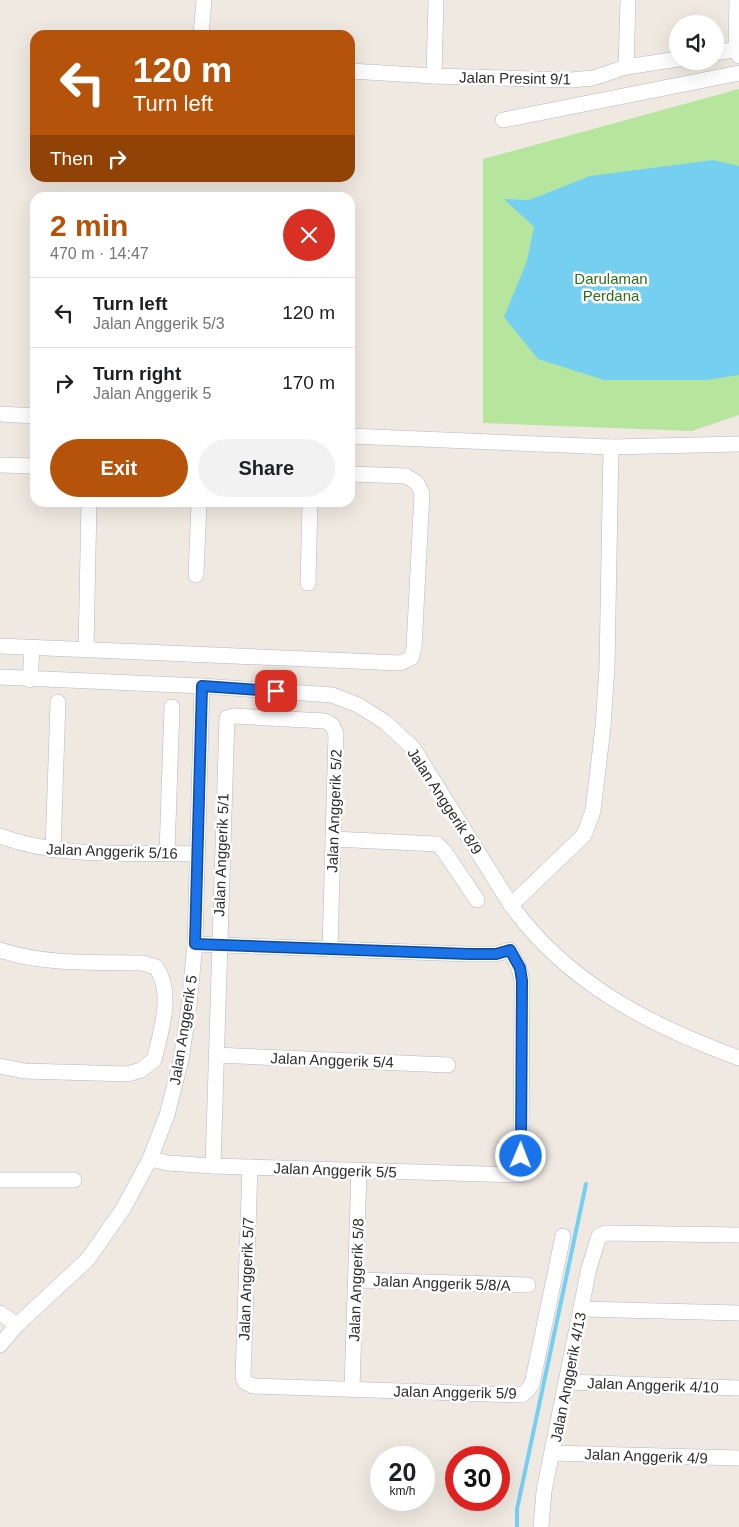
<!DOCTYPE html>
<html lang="en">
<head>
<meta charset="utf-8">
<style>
  :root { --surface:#fff; --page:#f2f2f2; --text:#202124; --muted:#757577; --line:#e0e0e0; --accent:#b45309 }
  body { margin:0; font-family:Helvetica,sans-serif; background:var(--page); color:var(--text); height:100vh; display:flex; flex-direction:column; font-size:19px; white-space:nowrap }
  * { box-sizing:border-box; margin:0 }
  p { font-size:16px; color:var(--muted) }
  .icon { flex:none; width:28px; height:28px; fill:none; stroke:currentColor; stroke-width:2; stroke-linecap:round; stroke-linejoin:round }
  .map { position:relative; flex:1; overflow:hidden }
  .details { position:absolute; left:30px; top:192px; width:325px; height:315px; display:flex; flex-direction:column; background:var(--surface); border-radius:15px; box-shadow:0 5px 20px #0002 }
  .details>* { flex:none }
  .top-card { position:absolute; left:30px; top:30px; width:325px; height:152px; border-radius:15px; box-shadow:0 5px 20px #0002; background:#b45309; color:#fff; overflow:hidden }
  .buttons { position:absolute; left:669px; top:15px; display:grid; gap:10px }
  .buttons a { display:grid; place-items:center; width:55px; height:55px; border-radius:50%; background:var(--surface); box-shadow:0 5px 20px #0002; font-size:25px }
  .speed { position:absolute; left:370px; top:1446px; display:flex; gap:10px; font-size:25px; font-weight:700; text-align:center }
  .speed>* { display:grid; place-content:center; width:65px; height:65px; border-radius:50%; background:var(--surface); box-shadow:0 5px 20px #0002; line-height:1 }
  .speed small { font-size:12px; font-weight:400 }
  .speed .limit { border:8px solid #d22; background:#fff; color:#111 }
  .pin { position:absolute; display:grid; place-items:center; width:42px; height:42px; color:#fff; margin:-21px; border-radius:10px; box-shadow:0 2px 8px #0006 }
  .me { position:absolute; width:55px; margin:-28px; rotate:1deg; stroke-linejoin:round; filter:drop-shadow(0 0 4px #0008) }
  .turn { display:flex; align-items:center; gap:18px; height:105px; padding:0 20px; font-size:22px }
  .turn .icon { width:65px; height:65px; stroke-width:2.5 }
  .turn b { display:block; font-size:35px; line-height:42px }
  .then { display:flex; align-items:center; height:48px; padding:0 20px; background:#0003; gap:10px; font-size:19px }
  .round { display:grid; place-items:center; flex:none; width:52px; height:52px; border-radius:26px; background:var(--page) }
  .overview { display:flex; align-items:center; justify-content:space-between; height:85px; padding:0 20px }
  h1 { font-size:30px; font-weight:600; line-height:38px; color:var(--accent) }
  .primary-button { display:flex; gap:10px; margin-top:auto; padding:10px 20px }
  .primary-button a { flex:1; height:58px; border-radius:30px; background:var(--accent); color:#fff; font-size:20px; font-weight:600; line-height:58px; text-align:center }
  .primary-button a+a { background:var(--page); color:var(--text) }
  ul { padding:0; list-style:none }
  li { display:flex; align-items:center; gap:15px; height:70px; padding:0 20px; border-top:1px solid var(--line) }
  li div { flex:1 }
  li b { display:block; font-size:19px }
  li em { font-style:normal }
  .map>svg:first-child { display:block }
</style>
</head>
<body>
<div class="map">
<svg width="739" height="1527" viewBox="0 0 739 1527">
  <rect width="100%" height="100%" fill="#efe9e1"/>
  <!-- green -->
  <path fill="#b6e59e" d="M739,89V415L692,431L483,423V159Z"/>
  <!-- water -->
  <path fill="#75cff0" d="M713,160L739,166V375L706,380H604L538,359L504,317L527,261L534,227L504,199L529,200L590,176Z"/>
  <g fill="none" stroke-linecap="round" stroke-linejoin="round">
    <!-- stream -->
    <path stroke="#75cff0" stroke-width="4" d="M517,1527V1509L586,1184"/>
    <defs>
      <g id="minor">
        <path d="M737,0L736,50L739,56"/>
        <path d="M201,35L204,0"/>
        <path d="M715,53L739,49"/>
        <path d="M626,67L628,0"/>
        <path d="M350,71L434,76L571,80L593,78L626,67L678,59"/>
        <path d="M434,76L436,0"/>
        <path d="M503,120L739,73"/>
        <path d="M0,414L35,416"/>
        <path d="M350,436L611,447L739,444"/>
        <path d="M0,465L35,466"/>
        <path d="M196,575L199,502"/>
        <path d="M308,583L310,502"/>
        <path d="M0,646L400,663L411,658L414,648L422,493L417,483L406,476L350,474"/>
        <path d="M86,650L89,502"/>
        <path d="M0,677L202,686L332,695L358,705L385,722L413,748L511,905C567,983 651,1026 739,1058"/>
        <path d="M30,680L32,648"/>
        <path d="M0,836C61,859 132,852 196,854"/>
        <path d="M333,839L437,844L444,851L477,900"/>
        <path d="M53,850L58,702"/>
        <path d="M167,853L172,707"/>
        <path d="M511,905L584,835L593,811L603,727L607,667L611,447"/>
        <path d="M0,950C45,965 95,962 142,963L156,967C174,992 161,1032 154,1060L141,1070L128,1074L25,1071L0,1066"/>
        <path d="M216,1055L448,1065"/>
        <path d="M150,1159L168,1163L213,1166L521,1175L522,981L519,968L510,950L496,954H469L195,944"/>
        <path d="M213,1166L227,718L233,716L325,721L332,725L336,734L330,949"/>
        <path d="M250,1167L243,1377L245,1382L253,1386L521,1395L526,1392L532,1384L563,1236"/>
        <path d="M0,1180H74"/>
        <path d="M356,1280L528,1285"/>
        <path d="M581,1309L739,1313"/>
        <path d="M0,1313L17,1325"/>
        <path d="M0,1345L17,1325L88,1259L123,1209L150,1159L167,1115L181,1060L189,1006L195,944L202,686"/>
        <path d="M567,1382L739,1388"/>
        <path d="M352,1389L359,1170"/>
        <path d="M552,1453L739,1458"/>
        <path d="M541,1527L544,1491L589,1268L599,1236L606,1233L739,1235"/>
      </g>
    </defs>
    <!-- minor casing -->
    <use href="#minor" stroke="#b4b7c1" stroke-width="16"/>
    <!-- minor -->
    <use href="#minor" stroke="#fff" stroke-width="15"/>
  </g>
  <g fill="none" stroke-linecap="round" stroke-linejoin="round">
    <defs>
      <path id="route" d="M276,691L202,686L195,944L469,954H496L510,950L520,968L522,981L521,1156"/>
    </defs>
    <!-- route casing -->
    <use href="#route" stroke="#114b97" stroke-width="12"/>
    <!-- route -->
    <use href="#route" stroke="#1a73e8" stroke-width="9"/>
  </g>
  <g text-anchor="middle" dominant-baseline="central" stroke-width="5" stroke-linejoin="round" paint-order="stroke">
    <!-- street labels -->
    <g font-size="15" fill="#2e2e2e" stroke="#fff">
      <text transform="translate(515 78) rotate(1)">Jalan Presint 9/1</text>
      <text transform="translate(445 801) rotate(57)">Jalan Anggerik 8/9</text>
      <text transform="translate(334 811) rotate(-88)">Jalan Anggerik 5/2</text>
      <text transform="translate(112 851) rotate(2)">Jalan Anggerik 5/16</text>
      <text transform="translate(221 855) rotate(-88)">Jalan Anggerik 5/1</text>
      <text transform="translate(183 1030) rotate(-81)">Jalan Anggerik 5</text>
      <text transform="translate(332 1060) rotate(2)">Jalan Anggerik 5/4</text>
      <text transform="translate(335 1170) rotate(2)">Jalan Anggerik 5/5</text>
      <text transform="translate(246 1279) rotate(-88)">Jalan Anggerik 5/7</text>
      <text transform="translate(356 1280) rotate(-88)">Jalan Anggerik 5/8</text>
      <text transform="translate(442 1283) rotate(2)">Jalan Anggerik 5/8/A</text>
      <text transform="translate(568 1377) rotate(-79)">Jalan Anggerik 4/13</text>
      <text transform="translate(653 1385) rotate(2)">Jalan Anggerik 4/10</text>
      <text transform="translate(455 1392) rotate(1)">Jalan Anggerik 5/9</text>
      <text transform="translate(646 1456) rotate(2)">Jalan Anggerik 4/9</text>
    </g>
    <!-- park labels -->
    <g font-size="15" fill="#2c6e1b" stroke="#fff">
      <text x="611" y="278">Darulaman<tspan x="611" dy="17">Perdana</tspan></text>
    </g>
  </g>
</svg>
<div class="buttons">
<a><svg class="icon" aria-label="sound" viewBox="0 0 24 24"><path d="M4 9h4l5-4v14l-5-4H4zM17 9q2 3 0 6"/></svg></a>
</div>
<div class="speed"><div>20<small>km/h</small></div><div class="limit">30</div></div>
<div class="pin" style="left:276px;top:691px;background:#d93025"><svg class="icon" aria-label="arrive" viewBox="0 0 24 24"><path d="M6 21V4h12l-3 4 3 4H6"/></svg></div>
<svg class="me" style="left:521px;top:1156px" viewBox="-20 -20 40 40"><circle r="17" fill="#1a73e8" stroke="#fff" stroke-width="3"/><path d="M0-11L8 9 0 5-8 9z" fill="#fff"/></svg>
<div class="top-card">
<div class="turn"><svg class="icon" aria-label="left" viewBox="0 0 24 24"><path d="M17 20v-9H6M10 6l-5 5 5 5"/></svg><div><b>120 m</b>Turn left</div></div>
<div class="then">Then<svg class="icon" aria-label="right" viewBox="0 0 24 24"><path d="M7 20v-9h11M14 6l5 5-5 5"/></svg></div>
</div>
<section class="details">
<div class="overview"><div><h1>2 min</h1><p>470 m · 14:47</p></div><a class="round" style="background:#d93025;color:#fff"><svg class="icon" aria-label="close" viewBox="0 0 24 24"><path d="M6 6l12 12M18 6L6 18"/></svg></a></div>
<ul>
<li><svg class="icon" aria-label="left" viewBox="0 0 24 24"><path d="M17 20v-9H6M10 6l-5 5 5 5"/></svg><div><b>Turn left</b><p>Jalan Anggerik 5/3</p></div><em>120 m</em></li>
<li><svg class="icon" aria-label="right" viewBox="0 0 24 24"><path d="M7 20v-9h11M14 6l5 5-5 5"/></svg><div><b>Turn right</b><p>Jalan Anggerik 5</p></div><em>170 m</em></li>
</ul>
<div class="primary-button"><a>Exit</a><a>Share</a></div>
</section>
</div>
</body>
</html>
